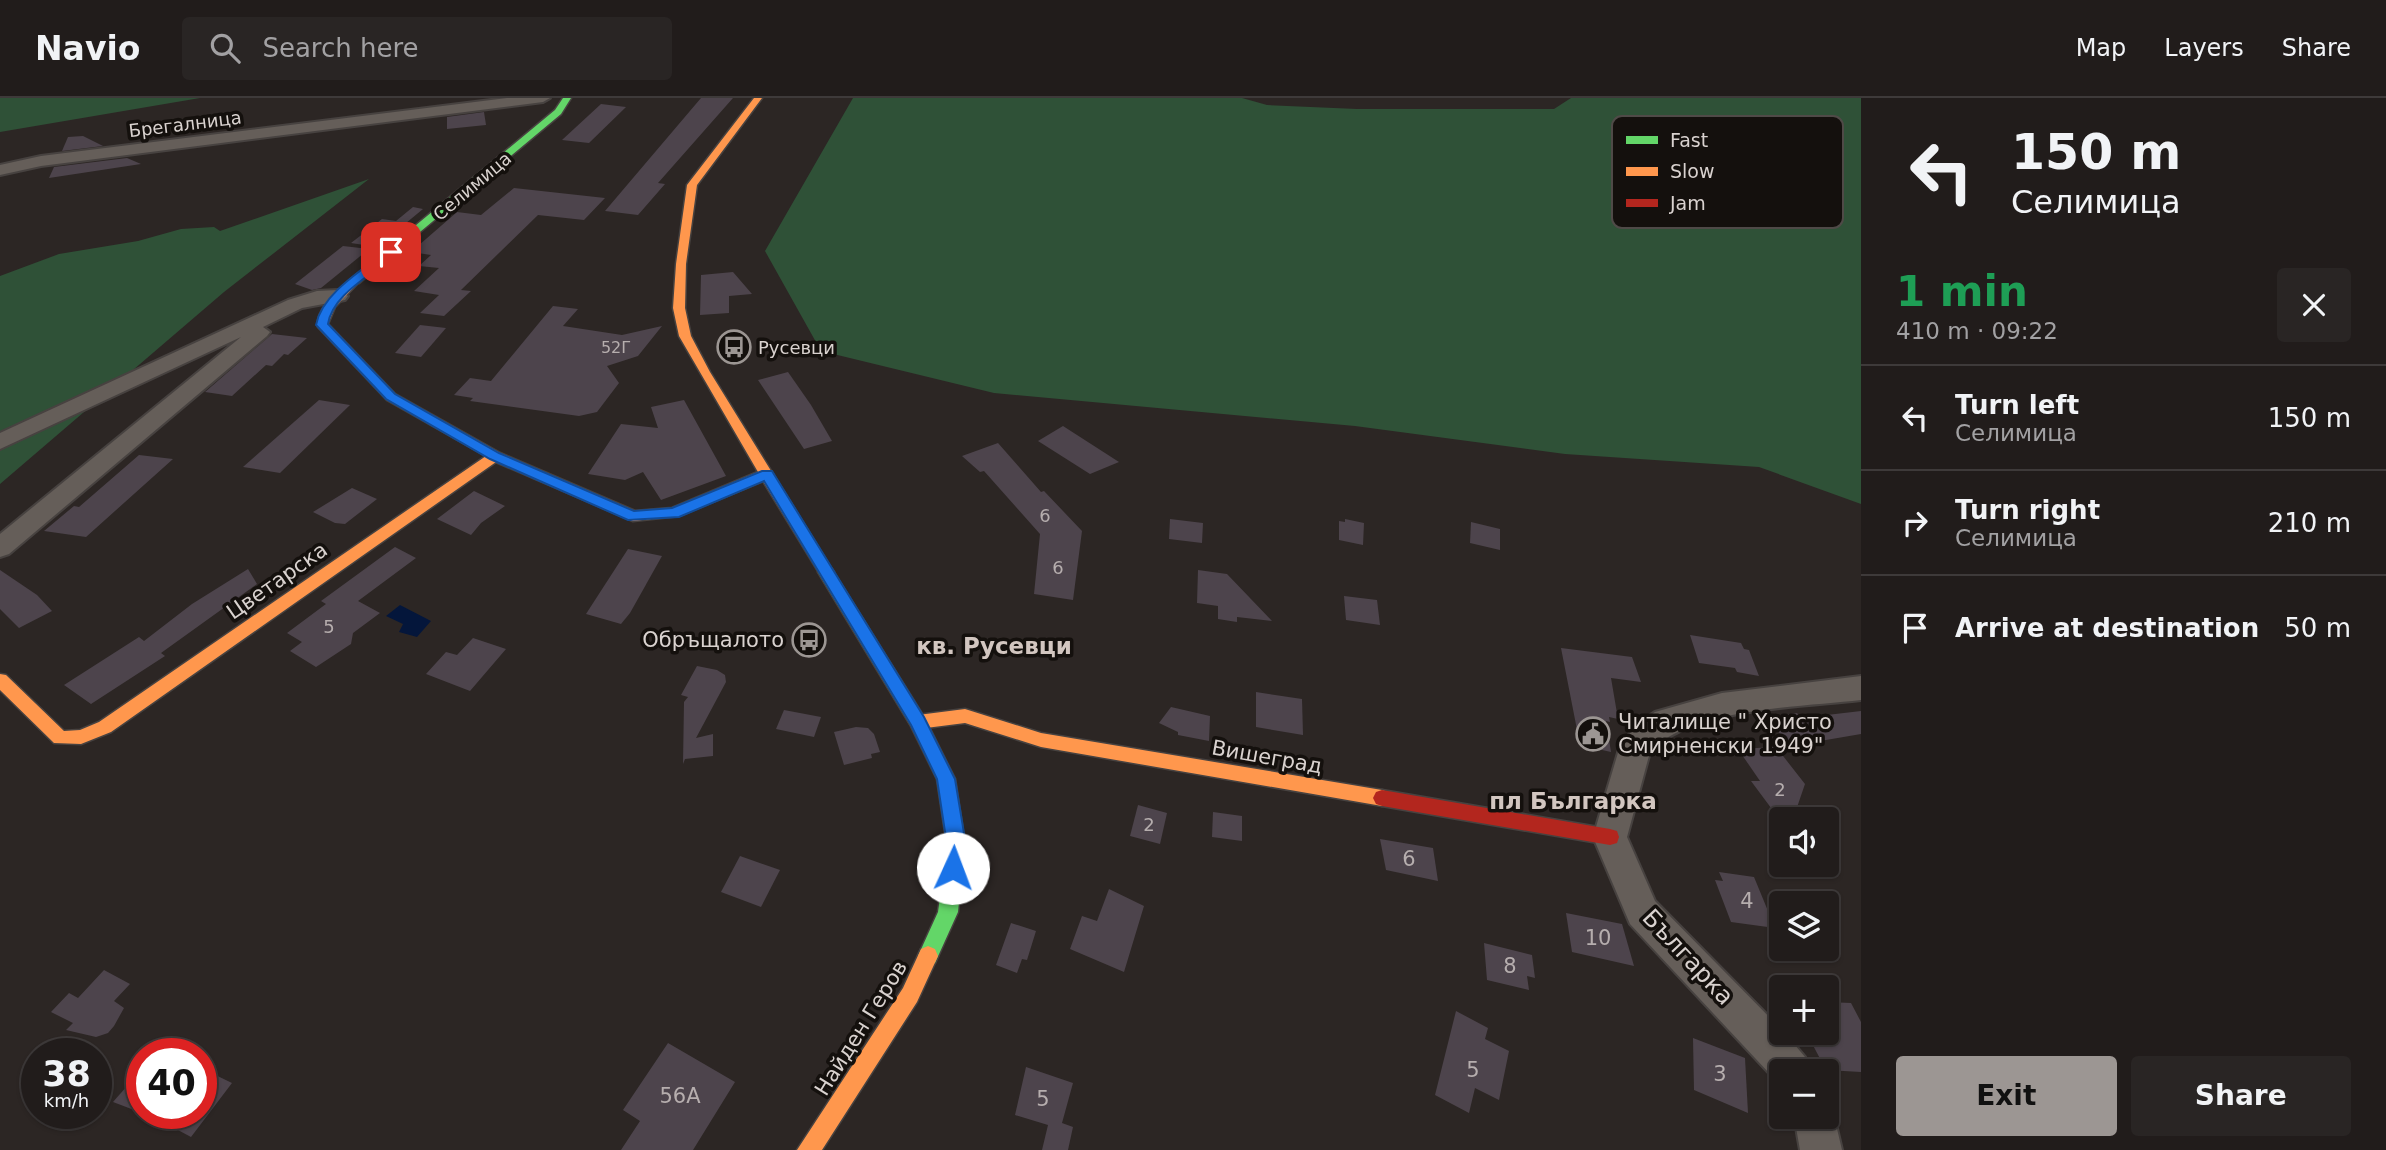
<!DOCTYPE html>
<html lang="en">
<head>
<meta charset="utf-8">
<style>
  :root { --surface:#211c1b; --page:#292524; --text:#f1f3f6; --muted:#a2a1a3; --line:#3e3a3a; --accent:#9c9693 }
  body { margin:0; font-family:"DejaVu Sans",sans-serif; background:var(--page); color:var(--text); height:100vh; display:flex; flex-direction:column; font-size:26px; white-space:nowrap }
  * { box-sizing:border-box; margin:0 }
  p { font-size:23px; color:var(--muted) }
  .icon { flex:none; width:38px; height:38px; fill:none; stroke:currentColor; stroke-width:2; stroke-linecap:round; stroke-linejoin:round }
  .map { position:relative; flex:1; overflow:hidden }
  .drawer { display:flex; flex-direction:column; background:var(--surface); width:525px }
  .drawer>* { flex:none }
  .banner { background:#211c1b; color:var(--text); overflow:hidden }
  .tools { position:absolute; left:1769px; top:709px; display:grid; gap:14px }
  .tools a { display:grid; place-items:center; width:70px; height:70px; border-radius:7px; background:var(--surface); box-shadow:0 2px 5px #0004,0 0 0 2px var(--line); font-size:35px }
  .speed { position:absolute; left:21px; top:940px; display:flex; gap:14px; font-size:35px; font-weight:700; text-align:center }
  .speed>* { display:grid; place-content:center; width:91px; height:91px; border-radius:50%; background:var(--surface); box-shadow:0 2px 5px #0004,0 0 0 2px var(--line); line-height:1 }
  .speed small { font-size:18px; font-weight:400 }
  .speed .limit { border:10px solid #d22; background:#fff; color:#111 }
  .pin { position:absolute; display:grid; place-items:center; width:60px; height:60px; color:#fff; margin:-30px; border-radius:14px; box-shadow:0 4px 10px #0006 }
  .me { position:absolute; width:77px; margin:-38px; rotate:2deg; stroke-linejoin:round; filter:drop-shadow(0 0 5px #0008) }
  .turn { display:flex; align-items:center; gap:24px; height:147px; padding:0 35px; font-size:32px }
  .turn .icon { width:91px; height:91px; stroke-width:2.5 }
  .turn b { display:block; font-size:49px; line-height:60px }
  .round { display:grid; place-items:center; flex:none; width:74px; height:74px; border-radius:7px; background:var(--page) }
  .headline { display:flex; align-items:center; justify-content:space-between; height:119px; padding:0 35px }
  h1 { font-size:42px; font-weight:700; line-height:52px; color:#1e9e55 }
  .action { display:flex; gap:14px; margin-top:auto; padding:14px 35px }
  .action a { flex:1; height:80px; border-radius:7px; background:var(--accent); color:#111; font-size:28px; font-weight:700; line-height:80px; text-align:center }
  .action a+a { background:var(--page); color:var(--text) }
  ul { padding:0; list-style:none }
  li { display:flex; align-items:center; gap:21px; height:105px; padding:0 35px; border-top:2px solid var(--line) }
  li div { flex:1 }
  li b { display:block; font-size:26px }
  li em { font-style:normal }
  header { display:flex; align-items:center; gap:42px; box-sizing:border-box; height:98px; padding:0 35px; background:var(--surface); border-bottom:2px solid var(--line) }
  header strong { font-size:33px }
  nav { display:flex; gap:38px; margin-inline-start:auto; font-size:24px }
  .search { width:490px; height:63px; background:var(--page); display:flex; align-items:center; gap:18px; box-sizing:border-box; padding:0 24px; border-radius:7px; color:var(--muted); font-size:26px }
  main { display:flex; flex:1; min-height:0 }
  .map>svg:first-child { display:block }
</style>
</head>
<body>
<header>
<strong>Navio</strong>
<div class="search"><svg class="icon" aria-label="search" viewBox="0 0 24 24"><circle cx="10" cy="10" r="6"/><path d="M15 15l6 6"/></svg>Search here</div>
<nav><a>Map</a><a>Layers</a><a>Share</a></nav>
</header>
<main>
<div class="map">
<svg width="1861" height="1052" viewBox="0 0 1861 1052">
  <rect width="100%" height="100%" fill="#2c2624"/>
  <!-- green -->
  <g fill="#2f5137">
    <path d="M0,0H200L0,34Z"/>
    <path d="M853,0H1242L1267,7L1357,11H1554L1571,0H1861V406L1759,369L1565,356L1355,328L994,295L821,253L765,153Z"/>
    <path d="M369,81L224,194L0,386V178L59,156L138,143L181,131L214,129L220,133Z"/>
  </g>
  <!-- water -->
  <path fill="#04163b" d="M400,507L431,523L417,539L399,534L403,526L386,518Z"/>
  <!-- building -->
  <g fill="#4d444c">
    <path d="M701,0H733L658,85L665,86L638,117L605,113Z"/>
    <path d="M601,6L626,9L589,45L562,42Z"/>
    <path d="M484,14L486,27L447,31V19Z"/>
    <path d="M83,38L103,48L62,53L68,39Z"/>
    <path d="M127,60L141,66L49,80L54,69Z"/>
    <path d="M514,90L605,100L584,122L538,117L461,192L471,193L444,218L420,215L439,197L414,193L439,170L419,168L431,157L411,154L457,114L481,117Z"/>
    <path d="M413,109L423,111L377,149L351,145L382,121L396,123Z"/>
    <path d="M343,148L369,151L321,190L312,192L295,186Z"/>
    <path d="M733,174L752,196L729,198V215L700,217L701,177Z"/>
    <path d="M553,208L578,211L563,228L622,237L662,228L638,258L607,268L619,285L597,314L579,318L470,303L473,300L454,297L470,280L491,283Z"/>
    <path d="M420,227L446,230L421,259L395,255Z"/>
    <path d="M272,236L307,240L288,257L284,256L272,268L266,267L232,298L205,294Z"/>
    <path d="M788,274L811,307L832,343L804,351L758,282Z"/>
    <path d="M319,302L350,307L280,375L243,369Z"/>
    <path d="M684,302L726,378L661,402L643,374L625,382L588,376L621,326L658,330L651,309Z"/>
    <path d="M1063,328L1119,364L1090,376L1038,343Z"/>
    <path d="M998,345L1041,394L1044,393L1082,433L1073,502L1034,496L1040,436L984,373L980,374L962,358Z"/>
    <path d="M139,357L173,361L86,439L44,433L74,408L79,409Z"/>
    <path d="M352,390L377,401L345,426L335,425L313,414Z"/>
    <path d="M474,393L505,408L481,425L471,437L437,421Z"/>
    <path d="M1170,421L1203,425L1202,445L1169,441Z"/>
    <path d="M1345,421L1364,425L1363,447L1339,442V423L1345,424Z"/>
    <path d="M1471,424L1500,431V452L1470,445Z"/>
    <path d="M395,449L416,460L358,503L380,515L353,535L351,546L316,569L290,553L302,544L287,535L326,506L321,503Z"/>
    <path d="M628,451L662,458L630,515L621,526L586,516Z"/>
    <path d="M248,471L257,486L161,555L165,558L91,606L64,587L139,539L144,543L192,506Z"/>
    <path d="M0,472L37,497L52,513L19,530L0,511Z"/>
    <path d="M1198,472L1227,476L1272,523L1237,519V524L1218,521V508L1197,505Z"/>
    <path d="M1344,498L1377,502L1380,527L1346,522Z"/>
    <path d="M1690,537L1741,545L1744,551L1749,552L1759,578L1737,574L1735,570L1699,565Z"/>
    <path d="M473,540L506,551L470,593L426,576L446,554L457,557Z"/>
    <path d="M1561,550L1632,559L1641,584L1611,580L1618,621L1609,619L1610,624L1606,623L1611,654L1580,647Z"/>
    <path d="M697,568L717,572L725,577L726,584L696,640L713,636V658L685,661L683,666L684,604L688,599L681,597Z"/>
    <path d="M1256,594L1302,601L1303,637L1256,629Z"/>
    <path d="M1171,609L1210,618L1209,643L1178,637V634L1159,625Z"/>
    <path d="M784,612L821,619L814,639L776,631Z"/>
    <path d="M1861,613V636L1791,648L1766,620L1797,615L1801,620Z"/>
    <path d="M856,629L868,630L874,636L880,654L871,656L872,660L844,667L834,634Z"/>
    <path d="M1776,649L1805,686L1793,721L1780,722L1751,683H1760L1738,651Z"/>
    <path d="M1138,707L1167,715L1160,746L1130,738Z"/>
    <path d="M1213,714L1242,718V743L1212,739Z"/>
    <path d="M1380,741L1433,750L1438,783L1386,772Z"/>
    <path d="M740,758L780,772L761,809L721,794Z"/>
    <path d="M1719,774L1754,779L1775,830L1731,824L1715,782L1723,783Z"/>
    <path d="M1109,791L1144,808L1124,874L1070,851L1082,818L1097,823Z"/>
    <path d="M1566,815L1622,826L1634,868L1572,854Z"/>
    <path d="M1011,825L1036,833L1027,862L1022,861L1017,875L996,867Z"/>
    <path d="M1484,845L1532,857L1535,880L1527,878L1529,892L1487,882Z"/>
    <path d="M104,872L130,886L114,903L124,910L114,928L108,935L96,939L66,932L73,925L51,914L69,895L78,900Z"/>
    <path d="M1827,904L1851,905L1861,924V974L1826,972L1806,934H1827Z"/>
    <path d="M1456,913L1488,930L1485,941L1509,953L1499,1002L1475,990L1469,1015L1435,997Z"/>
    <path d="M1693,940L1745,960L1748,1015L1694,992Z"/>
    <path d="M668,945L735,984L693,1052H621L640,1023L623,1012Z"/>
    <path d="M1026,969L1073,985L1062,1025L1073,1029L1068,1052H1042L1048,1027L1015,1017Z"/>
    <path d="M201,970L232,985L191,1039L146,1015H201Z"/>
    <path d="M142,971V1015L113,1004Z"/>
  </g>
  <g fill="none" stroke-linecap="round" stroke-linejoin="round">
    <defs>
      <g id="street">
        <path d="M507,0H550L543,4L41,68L0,77V67L41,58Z"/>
        <path d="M338,192L348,198L345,202L302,210L263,229L270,234L267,238L9,456L0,459V436L241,239L0,351V335L288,202L317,193Z"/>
        <path d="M1861,578V602C1803,609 1689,610 1650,654L1627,739L1655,803L1784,934L1805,959L1811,973H1782V989L1630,826L1593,739L1620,648L1637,626L1655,614L1722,595Z"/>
        <path d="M1827,1003L1834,1018L1842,1052H1800L1794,1018H1827Z"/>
      </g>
      <g id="fast">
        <path d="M563,0H571L561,16L359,185H351V181L555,12Z"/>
        <path d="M826,469L831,470L924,619L955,681L965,747L958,814L935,865L928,868L921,865L918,858L938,814L947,747L937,681L911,628L818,474Z"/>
      </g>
      <g id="slow">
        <path d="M754,0H762L697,87L686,166L685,210L691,238L710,274L831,470L834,474L831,478H821L763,383L679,418L633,423L496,364L111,634L81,646L54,645L0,592V576L6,577L64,633L80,632L99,624L486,358L387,302L318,229C315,211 338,193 351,181L360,183L335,209L328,226L395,296L500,355L635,413L672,410L758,374L679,238L673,210L676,166L687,87Z"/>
        <path d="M965,611L1041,635L1382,692L1388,694L1391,700L1388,706L1382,708L1041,649L965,625L918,631L912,629L909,624L912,619L918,617Z"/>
        <path d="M928,848L935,851L938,858L917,904L822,1052H797L903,890L921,851Z"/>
      </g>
      <path id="jam" d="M1382,692L1610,731L1617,733L1619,739L1617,745L1610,747L1382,708L1376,706L1373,700L1376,694Z"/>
    </defs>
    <!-- street casing -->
    <use href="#street" stroke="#474240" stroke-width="4"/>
    <!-- fast casing -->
    <use href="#fast" stroke="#474240" stroke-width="3"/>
    <!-- slow casing -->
    <use href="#slow" stroke="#474240" stroke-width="3"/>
    <!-- jam casing -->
    <use href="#jam" stroke="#474240" stroke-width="3"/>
    <!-- street -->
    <use href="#street" fill="#655e59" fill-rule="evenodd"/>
    <!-- fast -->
    <use href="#fast" fill="#63d668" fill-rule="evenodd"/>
    <!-- slow -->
    <use href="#slow" fill="#ff974d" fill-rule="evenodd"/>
    <!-- jam -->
    <use href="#jam" fill="#b3261e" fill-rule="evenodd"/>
  </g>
  <!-- route -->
  <path fill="#1a73e8" stroke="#114b97" stroke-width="2" d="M388,152L397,154C376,176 333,194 328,226L395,296L499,355L634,413L672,410L762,373H772L924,619L955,681L966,747L960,776L953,778L947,776L944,770L947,747L937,681L911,627L764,383L679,419L628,422L490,361L386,301L316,227C322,195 364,171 388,152Z"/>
  <!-- icons -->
  <defs>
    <symbol id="bus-ring" viewBox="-11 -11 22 22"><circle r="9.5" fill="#14100d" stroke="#9c9693" stroke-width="1.5"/><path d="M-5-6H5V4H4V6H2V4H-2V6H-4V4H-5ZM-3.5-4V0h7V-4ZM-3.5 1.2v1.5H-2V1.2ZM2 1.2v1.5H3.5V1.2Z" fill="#9c9693"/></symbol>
    <symbol id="civic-ring" viewBox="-11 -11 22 22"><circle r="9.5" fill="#14100d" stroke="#9c9693" stroke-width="1.5"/><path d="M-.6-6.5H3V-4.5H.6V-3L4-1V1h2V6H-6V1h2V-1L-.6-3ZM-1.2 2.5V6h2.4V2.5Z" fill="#9c9693"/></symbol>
  </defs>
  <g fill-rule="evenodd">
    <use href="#bus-ring" x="715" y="230" width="38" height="38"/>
    <use href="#bus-ring" x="790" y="523" width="38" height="38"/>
    <use href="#civic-ring" x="1574" y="617" width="38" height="38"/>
  </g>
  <g text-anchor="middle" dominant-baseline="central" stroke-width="7" stroke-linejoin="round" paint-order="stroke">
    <!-- far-number labels -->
    <g font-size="16" fill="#b6aeae">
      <text x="616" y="249">52Г</text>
    </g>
    <!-- far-street labels -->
    <g font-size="18" fill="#d9d2cf" stroke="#14100d">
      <text transform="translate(185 26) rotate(-7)">Брегалница</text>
      <text transform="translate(472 88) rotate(-40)">Селимица</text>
    </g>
    <!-- far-poi labels -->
    <g font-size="18" fill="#d9d2cf" stroke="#14100d" text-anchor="start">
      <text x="758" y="249">Русевци</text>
    </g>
    <!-- number labels -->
    <g font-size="18" fill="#b6aeae">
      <text x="1045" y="417">6</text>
      <text x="1058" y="469">6</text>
      <text x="329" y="528">5</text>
      <text x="1780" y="691">2</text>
      <text x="1149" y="726">2</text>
    </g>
    <!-- street labels -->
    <g font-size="21" fill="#d9d2cf" stroke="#14100d">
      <text transform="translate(277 483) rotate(-35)">Цветарска</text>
      <text transform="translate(1267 659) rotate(10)">Вишеград</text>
      <text transform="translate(861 930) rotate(-58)">Найден Геров</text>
    </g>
    <!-- poi labels -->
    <g font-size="21" fill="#d9d2cf" stroke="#14100d" text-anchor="end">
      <text x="784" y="542">Обръщалото</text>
      <text x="1618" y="624" text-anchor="start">Читалище " Христо<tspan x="1618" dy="24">Смирненски 1949"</tspan></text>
    </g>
    <!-- near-number labels -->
    <g font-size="21" fill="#b6aeae">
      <text x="1409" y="761">6</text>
      <text x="1747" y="803">4</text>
      <text x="1598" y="840">10</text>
      <text x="1510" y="868">8</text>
      <text x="1473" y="972">5</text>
      <text x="1720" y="976">3</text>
      <text x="680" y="998">56А</text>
      <text x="1043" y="1001">5</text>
    </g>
    <!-- neighbourhood labels -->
    <g font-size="23" font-weight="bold" fill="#d2c6c0" stroke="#14100d">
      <text x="994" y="548">кв. Русевци</text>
      <text x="1573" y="703">пл Българка</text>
    </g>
    <!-- near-street labels -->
    <g font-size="24" fill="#d9d2cf" stroke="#14100d">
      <text transform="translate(1688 859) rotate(47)">Българка</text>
    </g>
  </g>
  <!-- legend -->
  <rect x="1612" y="18" width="231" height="112" rx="10" fill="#14100d" stroke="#4f4a47" stroke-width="2"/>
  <rect x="1626" y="38" width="32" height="8" fill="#63d668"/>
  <rect x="1626" y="69" width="32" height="9" fill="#ff974d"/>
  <rect x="1626" y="101" width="32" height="8" fill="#b3261e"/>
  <g font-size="19" fill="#d9d2cf">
    <text x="1670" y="49">Fast</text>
    <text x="1670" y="80">Slow</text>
    <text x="1670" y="112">Jam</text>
  </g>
</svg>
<div class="tools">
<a><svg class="icon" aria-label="sound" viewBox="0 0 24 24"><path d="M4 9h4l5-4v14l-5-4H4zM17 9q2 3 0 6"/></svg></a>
<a><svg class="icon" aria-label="layers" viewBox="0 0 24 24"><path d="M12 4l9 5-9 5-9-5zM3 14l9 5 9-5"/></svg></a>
<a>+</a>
<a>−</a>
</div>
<div class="speed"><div>38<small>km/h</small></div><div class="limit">40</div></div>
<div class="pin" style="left:391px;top:154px;background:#d93025"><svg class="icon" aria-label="arrive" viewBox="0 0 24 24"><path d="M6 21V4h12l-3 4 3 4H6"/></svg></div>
<svg class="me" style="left:953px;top:770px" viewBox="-20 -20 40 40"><circle r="19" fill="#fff"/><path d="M0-13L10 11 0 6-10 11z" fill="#1a73e8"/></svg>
</div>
<section class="drawer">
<div class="banner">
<div class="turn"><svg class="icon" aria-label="left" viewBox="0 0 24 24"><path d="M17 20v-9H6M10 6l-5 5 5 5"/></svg><div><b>150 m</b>Селимица</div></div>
</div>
<div class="headline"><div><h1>1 min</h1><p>410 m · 09:22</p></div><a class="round"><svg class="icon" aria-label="close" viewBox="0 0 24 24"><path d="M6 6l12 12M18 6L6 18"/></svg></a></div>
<ul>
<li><svg class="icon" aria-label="left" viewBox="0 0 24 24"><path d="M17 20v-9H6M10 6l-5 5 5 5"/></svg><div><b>Turn left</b><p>Селимица</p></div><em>150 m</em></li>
<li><svg class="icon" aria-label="right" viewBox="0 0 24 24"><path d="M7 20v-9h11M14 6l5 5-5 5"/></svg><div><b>Turn right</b><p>Селимица</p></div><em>210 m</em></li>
<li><svg class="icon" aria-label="arrive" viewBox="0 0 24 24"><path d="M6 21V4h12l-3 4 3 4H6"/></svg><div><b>Arrive at destination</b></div><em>50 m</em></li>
</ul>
<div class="action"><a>Exit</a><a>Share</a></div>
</section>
</main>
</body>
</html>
